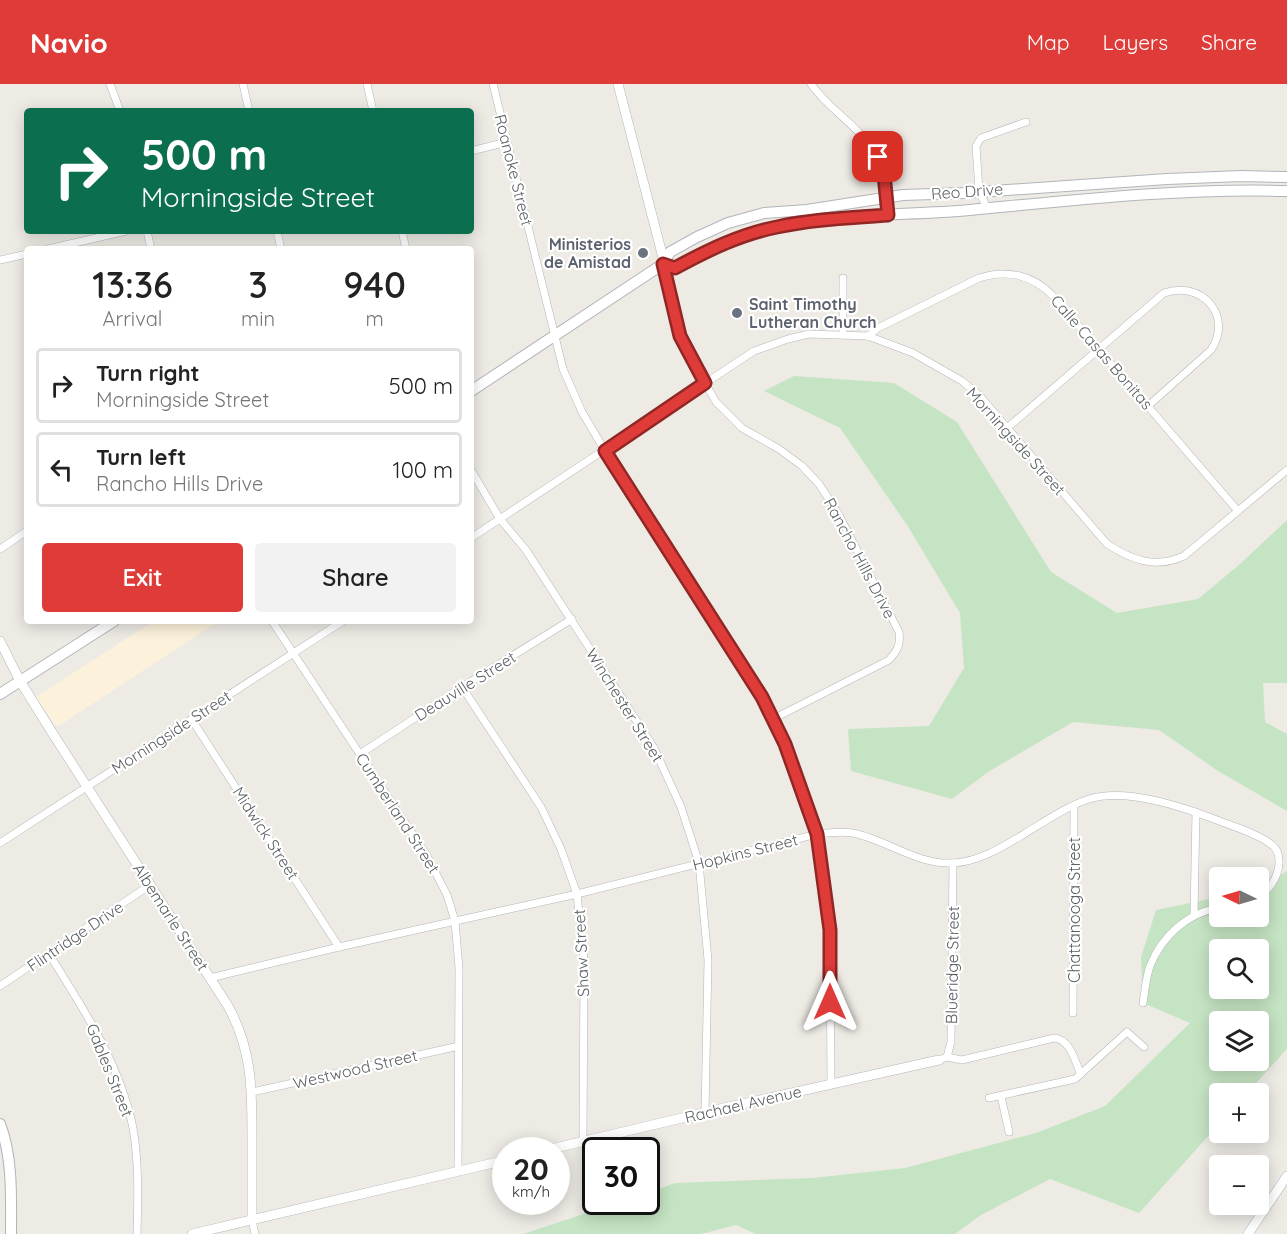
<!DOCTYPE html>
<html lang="en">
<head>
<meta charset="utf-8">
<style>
  :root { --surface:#fff; --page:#f2f2f2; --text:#222; --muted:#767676; --line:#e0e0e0; --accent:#df3c39 }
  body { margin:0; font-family:Quicksand,sans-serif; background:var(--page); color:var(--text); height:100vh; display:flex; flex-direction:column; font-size:22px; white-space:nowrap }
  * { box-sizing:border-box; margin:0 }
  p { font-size:20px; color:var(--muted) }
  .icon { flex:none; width:33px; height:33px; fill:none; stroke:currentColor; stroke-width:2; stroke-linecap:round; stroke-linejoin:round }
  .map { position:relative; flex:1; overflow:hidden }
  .drawer { position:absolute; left:24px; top:162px; width:450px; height:378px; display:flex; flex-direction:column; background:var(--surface); border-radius:6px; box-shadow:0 3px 15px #0003 }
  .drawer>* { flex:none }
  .banner { position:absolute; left:24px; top:24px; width:450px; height:126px; border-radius:6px; box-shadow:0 3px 15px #0003; background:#0b6e4f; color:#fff; overflow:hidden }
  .needle { width:39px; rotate:275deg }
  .buttons { position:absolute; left:1209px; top:783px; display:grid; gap:12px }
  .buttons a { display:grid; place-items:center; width:60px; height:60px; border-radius:6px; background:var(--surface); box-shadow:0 3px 15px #0003; font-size:30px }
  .speed { position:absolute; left:492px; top:1053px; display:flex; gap:12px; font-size:30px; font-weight:700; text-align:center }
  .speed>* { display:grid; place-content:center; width:78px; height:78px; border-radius:50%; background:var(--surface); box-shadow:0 3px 15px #0003; line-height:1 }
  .speed small { font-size:15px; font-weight:400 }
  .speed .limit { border:3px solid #111; border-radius:9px; background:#fff; color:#111 }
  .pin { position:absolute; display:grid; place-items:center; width:51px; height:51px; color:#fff; margin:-26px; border-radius:12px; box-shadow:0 3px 9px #0006 }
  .me { position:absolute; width:66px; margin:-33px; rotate:0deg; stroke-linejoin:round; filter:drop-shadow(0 0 4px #0008) }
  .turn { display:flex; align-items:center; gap:21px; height:126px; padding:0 18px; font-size:27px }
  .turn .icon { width:78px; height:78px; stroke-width:2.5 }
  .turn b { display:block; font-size:42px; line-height:51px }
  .eta { display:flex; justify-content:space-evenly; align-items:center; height:102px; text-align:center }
  .eta b { font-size:36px; font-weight:600; line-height:42px }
  .cta { display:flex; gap:12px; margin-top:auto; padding:12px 18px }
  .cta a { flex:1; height:69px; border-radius:6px; background:var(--accent); color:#fff; font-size:24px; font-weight:600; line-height:69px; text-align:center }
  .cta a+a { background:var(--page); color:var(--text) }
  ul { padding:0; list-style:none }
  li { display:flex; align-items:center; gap:18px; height:75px; margin:0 12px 9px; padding:0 6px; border:3px solid var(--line); border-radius:6px }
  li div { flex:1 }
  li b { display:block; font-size:22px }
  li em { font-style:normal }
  header { display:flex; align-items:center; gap:36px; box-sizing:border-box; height:84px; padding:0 30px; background:var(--accent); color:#fff }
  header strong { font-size:28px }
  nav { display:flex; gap:33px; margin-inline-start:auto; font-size:21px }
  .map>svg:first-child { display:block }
</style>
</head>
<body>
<header>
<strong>Navio</strong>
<nav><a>Map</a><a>Layers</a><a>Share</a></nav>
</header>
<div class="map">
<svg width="1287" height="1150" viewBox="0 0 1287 1150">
  <rect width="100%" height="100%" fill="#eeebe5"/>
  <!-- commercial -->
  <path fill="#fcf2dc" d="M154,537H219L57,643L36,613Z"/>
  <!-- green -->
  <g fill="#c5e4c3" fill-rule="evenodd">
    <path d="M794,292L894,299L957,338L1051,488L1117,529L1198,515L1240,480L1287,436V599H1263L1265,638L1287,650V727L1218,687L1159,646L1073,638L988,688L952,715L851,687L848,645L929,642L964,584L960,529L907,441L840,344L764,307Z"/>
    <path d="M1287,787V965L1247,1009L1220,1010L1219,1040L1139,1129L1050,1095L981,1131L955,1150H756L736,1141L701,1150H523L620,1118H646L647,1109L675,1099L813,1094L905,1084L1036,1049L1105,1022L1190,939L1143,919L1141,873L1156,826L1219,813L1220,832H1258L1259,805ZM1220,866H1258V904H1220ZM1220,938H1258V976H1220Z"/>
  </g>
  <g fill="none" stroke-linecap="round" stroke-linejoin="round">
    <defs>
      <g id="minor">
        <path d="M110,0L120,27"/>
        <path d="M243,0L249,27"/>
        <path d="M367,0L373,27"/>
        <path d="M493,0L563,285L582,328L605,367L763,614L785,660L809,725L817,750L830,846L831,1000"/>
        <path d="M811,0C829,26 862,44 877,72C887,89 887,112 888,131"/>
        <path d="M471,67L507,58"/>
        <path d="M987,124L979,107L976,62L981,54L1026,38"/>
        <path d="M147,147L151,165"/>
        <path d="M277,147L281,165"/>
        <path d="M402,147L406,165"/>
        <path d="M48,165L126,147"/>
        <path d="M0,176L27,170"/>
        <path d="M843,194V251"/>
        <path d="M868,252L878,244L979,194C1007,185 1033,191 1053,212L1238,427"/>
        <path d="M705,299L716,318L742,344L779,365L802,382L819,400L839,431L899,548C901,561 897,567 889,576L773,635"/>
        <path d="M1007,344L1164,209C1201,196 1234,231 1211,266L1148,322"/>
        <path d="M471,386L500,435L526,466L654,664L681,723L699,779L708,876L705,1029"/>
        <path d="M471,454L754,267L788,255L809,250L868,252L913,269L962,297L979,311L1107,460C1132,476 1155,485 1184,472L1287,386"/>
        <path d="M0,465L27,447"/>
        <path d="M272,537L427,772L447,811L455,837L459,884L458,1087"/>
        <path d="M462,603L541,723L561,765L577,810L584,877L583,1058"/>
        <path d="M192,636L339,863"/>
        <path d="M360,670L462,603L572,535"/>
        <path d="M0,759L343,537"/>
        <path d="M1194,831L1196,728"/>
        <path d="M49,870C83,924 120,980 133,1044C139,1079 138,1114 137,1150"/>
        <path d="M210,894L339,863L577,810L817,750C829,749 841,747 853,749C887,756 917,781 953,779C979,778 1004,762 1024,750C1044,738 1067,722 1089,715C1127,703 1186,724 1222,738C1235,743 1271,754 1277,767C1284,785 1272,804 1258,814"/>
        <path d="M0,902L150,801"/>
        <path d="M1143,919C1145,907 1146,893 1150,882C1162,852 1188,828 1220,824"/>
        <path d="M1073,929L1074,723"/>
        <path d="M947,973L962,976L1054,954C1071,956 1074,976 1081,990"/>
        <path d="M939,976L947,973L951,958L953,779"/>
        <path d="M252,1008L459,962"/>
        <path d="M1001,1012L1009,1048"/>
        <path d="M989,1014L1075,995L1127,948L1144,963"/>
        <path d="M252,1136L255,1150"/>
      </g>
      <g id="tertiary">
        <path d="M618,0L669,197L680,252L705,299"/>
        <path d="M0,557L20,597L53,650L228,922C252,966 252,1004 252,1052C252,1080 252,1108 252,1136"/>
        <path d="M547,1066L724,1024L939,976"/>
        <path d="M192,1150L506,1076"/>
        <path d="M1248,1150L1287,1092"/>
      </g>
      <g id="secondary">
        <path d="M663,180L675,184C703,169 731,154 762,146C829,129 901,132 970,126C1075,116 1181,104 1287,107"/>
        <path d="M471,307L663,180L670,168L697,153L728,139L764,129L807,126L903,111L964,109L1167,95L1241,92L1287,93"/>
        <path d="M0,610L114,537"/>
        <path d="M0,1040C13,1074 11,1114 11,1150"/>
      </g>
    </defs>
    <!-- minor casing -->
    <use href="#minor" stroke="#b2b5b9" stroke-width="8"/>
    <!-- tertiary casing -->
    <use href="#tertiary" stroke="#b2b5b9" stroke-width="10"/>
    <!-- secondary casing -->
    <use href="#secondary" stroke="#b1b4b9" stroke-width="12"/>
    <!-- minor -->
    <use href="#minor" stroke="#fff" stroke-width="7"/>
    <!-- tertiary -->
    <use href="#tertiary" stroke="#fff" stroke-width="9"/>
    <!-- secondary -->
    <use href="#secondary" stroke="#fff" stroke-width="10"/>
  </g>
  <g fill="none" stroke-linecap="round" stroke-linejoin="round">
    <defs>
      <path id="route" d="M830,918V846L817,750L785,660L762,613L605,367L705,299L680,252L663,180L675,184C708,166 741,150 777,143C814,135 851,134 888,131L884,90L878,73"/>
    </defs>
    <!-- route casing -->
    <use href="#route" stroke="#912725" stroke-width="15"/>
    <!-- route -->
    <use href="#route" stroke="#df3c39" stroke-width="10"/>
  </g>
  <!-- markers -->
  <g fill="#6b7280" stroke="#fff" stroke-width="2">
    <circle cx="643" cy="169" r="6"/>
    <circle cx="737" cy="229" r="6"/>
  </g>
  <g text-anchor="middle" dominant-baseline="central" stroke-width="4.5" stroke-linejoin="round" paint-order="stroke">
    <!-- street labels -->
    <g font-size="16" fill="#5c6064" stroke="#fff">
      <text transform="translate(514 86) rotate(76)">Roanoke Street</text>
      <text transform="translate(967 107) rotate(-4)">Reo Drive</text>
      <text transform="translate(1102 268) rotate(49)">Calle Casas Bonitas</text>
      <text transform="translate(1016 357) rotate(48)">Morningside Street</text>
      <text transform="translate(860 474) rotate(62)">Rancho Hills Drive</text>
      <text transform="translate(465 602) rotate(-32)">Deauville Street</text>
      <text transform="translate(625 621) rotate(58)">Winchester Street</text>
      <text transform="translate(171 648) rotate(-33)">Morningside Street</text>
      <text transform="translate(398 729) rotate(57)">Cumberland Street</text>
      <text transform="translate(266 749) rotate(57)">Midwick Street</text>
      <text transform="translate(745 768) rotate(-14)">Hopkins Street</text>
      <text transform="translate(1074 826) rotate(-90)">Chattanooga Street</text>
      <text transform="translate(171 833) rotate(57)">Albemarle Street</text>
      <text transform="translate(75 852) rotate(-34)">Flintridge Drive</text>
      <text transform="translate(581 869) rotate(-93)">Shaw Street</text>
      <text transform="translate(952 881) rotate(-89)">Blueridge Street</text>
      <text transform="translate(355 985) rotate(-13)">Westwood Street</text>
      <text transform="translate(110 986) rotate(68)">Gables Street</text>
      <text transform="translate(743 1020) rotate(-13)">Rachael Avenue</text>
    </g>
    <!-- worship labels -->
    <g font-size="16" font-weight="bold" fill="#5b616d" stroke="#fff" text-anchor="end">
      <text x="631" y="160">Ministerios<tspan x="631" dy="18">de Amistad</tspan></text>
      <text x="749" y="220" text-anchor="start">Saint Timothy<tspan x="749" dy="18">Lutheran Church</tspan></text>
    </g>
  </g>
</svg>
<div class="buttons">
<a><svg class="needle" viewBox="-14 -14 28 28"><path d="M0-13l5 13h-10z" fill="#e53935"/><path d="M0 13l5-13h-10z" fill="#767676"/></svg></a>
<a><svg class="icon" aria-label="search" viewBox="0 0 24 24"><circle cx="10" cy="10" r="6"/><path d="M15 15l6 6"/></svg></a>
<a><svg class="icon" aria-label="layers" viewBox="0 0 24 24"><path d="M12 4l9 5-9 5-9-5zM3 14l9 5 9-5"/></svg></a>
<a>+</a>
<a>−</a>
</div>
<div class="speed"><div>20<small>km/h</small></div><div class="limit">30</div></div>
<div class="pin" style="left:878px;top:73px;background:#d93025"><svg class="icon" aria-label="arrive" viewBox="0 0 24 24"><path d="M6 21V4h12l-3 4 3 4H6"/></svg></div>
<svg class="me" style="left:830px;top:918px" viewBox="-20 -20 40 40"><path d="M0-17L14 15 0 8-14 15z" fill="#df3c39" stroke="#fff" stroke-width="4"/></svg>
<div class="banner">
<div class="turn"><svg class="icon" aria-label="right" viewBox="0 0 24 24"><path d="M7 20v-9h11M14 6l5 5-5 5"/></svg><div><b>500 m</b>Morningside Street</div></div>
</div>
<section class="drawer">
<div class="eta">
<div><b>13:36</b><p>Arrival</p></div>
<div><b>3</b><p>min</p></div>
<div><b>940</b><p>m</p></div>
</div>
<ul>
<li><svg class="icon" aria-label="right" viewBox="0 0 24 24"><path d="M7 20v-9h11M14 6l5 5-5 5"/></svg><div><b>Turn right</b><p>Morningside Street</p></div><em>500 m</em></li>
<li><svg class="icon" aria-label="left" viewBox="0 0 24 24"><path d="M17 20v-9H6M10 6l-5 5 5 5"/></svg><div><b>Turn left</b><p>Rancho Hills Drive</p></div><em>100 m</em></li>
</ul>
<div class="cta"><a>Exit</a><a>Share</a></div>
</section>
</div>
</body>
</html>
